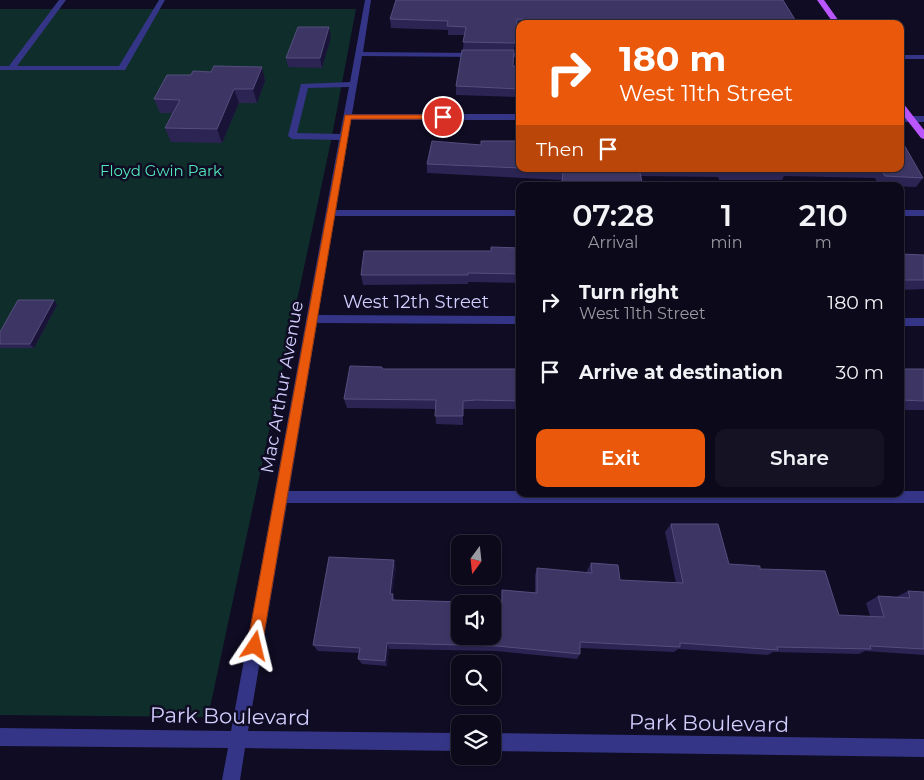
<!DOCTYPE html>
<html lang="en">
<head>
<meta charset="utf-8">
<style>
  :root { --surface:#0b091a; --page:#141223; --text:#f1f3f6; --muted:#9a9aa2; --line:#2b2a39; --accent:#ea580c }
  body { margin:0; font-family:Montserrat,sans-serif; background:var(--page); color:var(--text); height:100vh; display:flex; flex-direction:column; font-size:19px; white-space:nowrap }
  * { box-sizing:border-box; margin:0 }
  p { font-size:16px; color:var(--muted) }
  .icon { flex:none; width:28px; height:28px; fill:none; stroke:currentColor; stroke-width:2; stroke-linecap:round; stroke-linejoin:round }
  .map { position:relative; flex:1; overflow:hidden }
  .panel { position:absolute; left:516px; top:182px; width:388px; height:315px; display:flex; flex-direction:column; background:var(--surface); border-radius:10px; box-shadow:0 1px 4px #0004,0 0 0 1px var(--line) }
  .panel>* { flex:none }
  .guide { position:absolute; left:516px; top:20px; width:388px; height:152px; border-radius:10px; box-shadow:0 1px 4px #0004,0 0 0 1px var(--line); background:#ea580c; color:#fff; overflow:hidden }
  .needle { width:32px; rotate:195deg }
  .fabs { position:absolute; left:451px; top:535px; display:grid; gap:10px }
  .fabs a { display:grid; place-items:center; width:50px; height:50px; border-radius:10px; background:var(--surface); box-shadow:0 1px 4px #0004,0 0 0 1px var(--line); font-size:25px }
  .pin { position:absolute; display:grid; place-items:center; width:42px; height:42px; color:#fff; margin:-21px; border:2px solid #fff; border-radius:50%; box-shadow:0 1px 5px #0007 }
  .me { position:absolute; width:55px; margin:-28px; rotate:10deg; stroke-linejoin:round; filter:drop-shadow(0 0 4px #0008) }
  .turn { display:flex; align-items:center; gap:18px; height:105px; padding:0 20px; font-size:22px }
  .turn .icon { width:65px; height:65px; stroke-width:2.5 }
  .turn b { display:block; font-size:35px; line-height:42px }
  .then { display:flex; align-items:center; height:48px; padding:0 20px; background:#0003; gap:10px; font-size:19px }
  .eta { display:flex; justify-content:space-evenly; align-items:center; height:85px; text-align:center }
  .eta b { font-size:30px; font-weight:600; line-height:35px }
  .primary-button { display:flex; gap:10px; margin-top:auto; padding:10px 20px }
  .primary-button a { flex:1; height:58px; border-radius:10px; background:var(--accent); color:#fff; font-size:20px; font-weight:600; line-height:58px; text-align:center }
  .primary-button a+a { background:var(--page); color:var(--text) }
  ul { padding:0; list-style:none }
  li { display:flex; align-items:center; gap:15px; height:70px; padding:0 20px }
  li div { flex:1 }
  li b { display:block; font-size:19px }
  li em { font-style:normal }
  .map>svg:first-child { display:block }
</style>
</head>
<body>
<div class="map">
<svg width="924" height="780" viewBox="0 0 924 780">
  <rect width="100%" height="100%" fill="#0f0c23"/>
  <!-- green -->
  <path fill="#0f2e2b" d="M0,9H356L331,141L208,717L0,715Z"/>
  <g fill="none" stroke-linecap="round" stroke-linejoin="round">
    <!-- minor -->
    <g fill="#343586" fill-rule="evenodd">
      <path d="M59,0H66L17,66H119L159,0H165L125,70H0V66H9Z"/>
      <path d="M365,0H371L363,52L478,53L482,55L478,57L362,56L352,114H520V120H351L336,210H520V216H335L318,315L520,316V324L317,323L289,491H520V494H900V491H924V503H287L248,731L460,733V751L245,748L240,780H222L228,748L0,746V728L231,731L339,140L292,139L288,136L301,84L350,82ZM349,87L340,134L297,133L308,88Z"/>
      <path d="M495,53H520V57H498L494,55Z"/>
      <rect x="900" y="55" width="24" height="4"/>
      <rect x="900" y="116" width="24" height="6"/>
      <rect x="900" y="210" width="24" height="6"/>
      <rect x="900" y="318" width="24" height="8"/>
      <path d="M492,733L924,739V757L492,751Z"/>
    </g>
    <!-- major -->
    <g fill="#b956ff" fill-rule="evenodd">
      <path d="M817,0H824L841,24H834Z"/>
      <path d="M900,102L903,103L924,130V139L921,138L900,111Z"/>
    </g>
  </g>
  <!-- wall -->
  <g fill="#2c2453">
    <path d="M396,0L797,24H520V28L516,27L513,66H520V97L456,95V86L463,50L464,35H448V30L391,28L390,19Z"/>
    <path d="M331,37L322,68L288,67L286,58Z"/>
    <path d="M262,67L265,81L257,103H239L222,143L171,142L165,128L172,113H160L154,99L191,75L211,72Z"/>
    <path d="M520,141V169H900L923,178L916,187L879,186L875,178L784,176L782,180H719L718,177L641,176L643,186H561V180L427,173V164L481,145Z"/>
    <path d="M520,248V283L468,282V284L363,285L361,275L491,251Z"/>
    <path d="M900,254L924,255V289L900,290Z"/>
    <path d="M57,305L34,348H0V332Z"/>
    <path d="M383,369H520V409H463V425L436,424L435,409L347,408L344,399Z"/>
    <rect x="900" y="369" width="24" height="41"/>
    <path d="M671,524L729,564L760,569L839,615L870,616L866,603L878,596L896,597L908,591L924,592V655L865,651L859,654L773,652L768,655L678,649L674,652L580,648V654L577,659L496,651L389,649L387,666L362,664L358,659L360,653L318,651L313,645L396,567L392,594L395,600L501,603L502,590L535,593V575L537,568L587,573V571L591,563L620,580L676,583L665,532Z"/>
  </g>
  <!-- shaded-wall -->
  <g fill="#191338">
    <path d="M329,27L331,37L322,68L320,58Z"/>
    <path d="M262,67L265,81L257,103L253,89Z"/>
    <path d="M234,89L239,103L222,143L217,129Z"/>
    <path d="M54,300L57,305L34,348L30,344Z"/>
    <path d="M394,560L396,567L392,600L390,594Z"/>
    <path d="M387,643L389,649L387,666L385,661Z"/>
  </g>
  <!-- building -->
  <g fill="#3d3665" stroke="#554e7e" fill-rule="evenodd">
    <path d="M396,0H783L797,23L627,24L604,22V24H564V22L517,19L515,43L463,42L466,27L447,26L448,21L390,19Z"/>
    <path d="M298,27H329L320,58H286Z"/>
    <path d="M462,50H514L513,66H520V89L456,86Z"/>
    <path d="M214,66L262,67L253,89H234L217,129L165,128L180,100L154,99L167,75H191L193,71L211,72Z"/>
    <path d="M432,141L481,145V141H520V168L427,164Z"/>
    <path d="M900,143H903L923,178L885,176L881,169H900Z"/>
    <path d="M541,169H639L643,186H562L563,170Z"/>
    <path d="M722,169H787V170H723Z"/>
    <path d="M491,247L520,248V274L468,273V275H361L364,251H491Z"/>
    <path d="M900,254L924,255V280H900Z"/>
    <path d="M18,300H54L30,344H0V332Z"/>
    <path d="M350,366L382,367V369H520V401L476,400L463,401V416H435L436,400L344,399Z"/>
    <path d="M900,369H924V401L900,400Z"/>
    <path d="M671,524H718L729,564L760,566V569L825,571L839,615L884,617L878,596L910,598L908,591L924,592V649L870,646L871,649L777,647L778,650L680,643V647L580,642V654L497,646L387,643L385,661L358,659L360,648L313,645L329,557L394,560L390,594H393L392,600L502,603V590L537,593V568L592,573L591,563L618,565L620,580L683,583ZM460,604H492V636H460Z"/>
  </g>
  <!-- route -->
  <path fill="#ea580c" stroke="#983908" d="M345,115H443L447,117L443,119H351L262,646L260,651L255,653L249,651L247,646Z"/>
  <g text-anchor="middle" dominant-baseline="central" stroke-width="5" stroke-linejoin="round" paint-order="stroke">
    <!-- far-park labels -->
    <g font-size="15" fill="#53e7bc" stroke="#0f0c23">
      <text x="161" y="170">Floyd Gwin Park</text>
    </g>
    <!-- street labels -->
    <g font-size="18" fill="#d2cfff" stroke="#0f0c23">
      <text x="416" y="302">West 12th Street</text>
      <text transform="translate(282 387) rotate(-80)">Mac Arthur Avenue</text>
    </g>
    <!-- near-street labels -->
    <g font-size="21" fill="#d2cfff" stroke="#0f0c23">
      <text transform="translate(230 716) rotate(1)">Park Boulevard</text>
      <text transform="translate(709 723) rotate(1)">Park Boulevard</text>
    </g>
  </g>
</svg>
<div class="fabs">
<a><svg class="needle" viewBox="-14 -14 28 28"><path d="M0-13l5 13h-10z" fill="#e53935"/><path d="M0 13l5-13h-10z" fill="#9a9aa2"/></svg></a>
<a><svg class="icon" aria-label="sound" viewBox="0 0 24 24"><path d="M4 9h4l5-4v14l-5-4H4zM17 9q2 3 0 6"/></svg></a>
<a><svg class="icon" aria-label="search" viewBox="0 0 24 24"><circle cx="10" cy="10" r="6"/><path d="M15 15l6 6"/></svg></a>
<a><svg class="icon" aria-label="layers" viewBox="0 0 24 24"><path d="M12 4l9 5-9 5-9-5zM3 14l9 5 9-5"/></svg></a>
</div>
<div class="pin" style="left:443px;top:117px;background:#d93025"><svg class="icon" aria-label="arrive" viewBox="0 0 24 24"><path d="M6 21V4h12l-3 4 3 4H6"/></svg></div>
<svg class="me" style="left:255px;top:646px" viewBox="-20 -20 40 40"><path d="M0-17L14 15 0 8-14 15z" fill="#ea580c" stroke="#fff" stroke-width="4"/></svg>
<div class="guide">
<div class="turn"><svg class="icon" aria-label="right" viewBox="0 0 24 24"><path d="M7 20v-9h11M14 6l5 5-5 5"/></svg><div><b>180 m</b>West 11th Street</div></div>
<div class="then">Then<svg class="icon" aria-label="arrive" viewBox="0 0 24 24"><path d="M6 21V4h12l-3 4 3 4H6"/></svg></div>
</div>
<section class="panel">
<div class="eta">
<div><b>07:28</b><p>Arrival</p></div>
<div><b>1</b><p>min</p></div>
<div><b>210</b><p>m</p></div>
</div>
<ul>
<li><svg class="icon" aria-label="right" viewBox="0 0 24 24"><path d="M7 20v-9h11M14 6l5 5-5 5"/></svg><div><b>Turn right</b><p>West 11th Street</p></div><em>180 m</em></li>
<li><svg class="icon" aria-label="arrive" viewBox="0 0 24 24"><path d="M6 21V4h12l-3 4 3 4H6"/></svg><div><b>Arrive at destination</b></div><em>30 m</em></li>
</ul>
<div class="primary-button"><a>Exit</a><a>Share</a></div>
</section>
</div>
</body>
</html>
